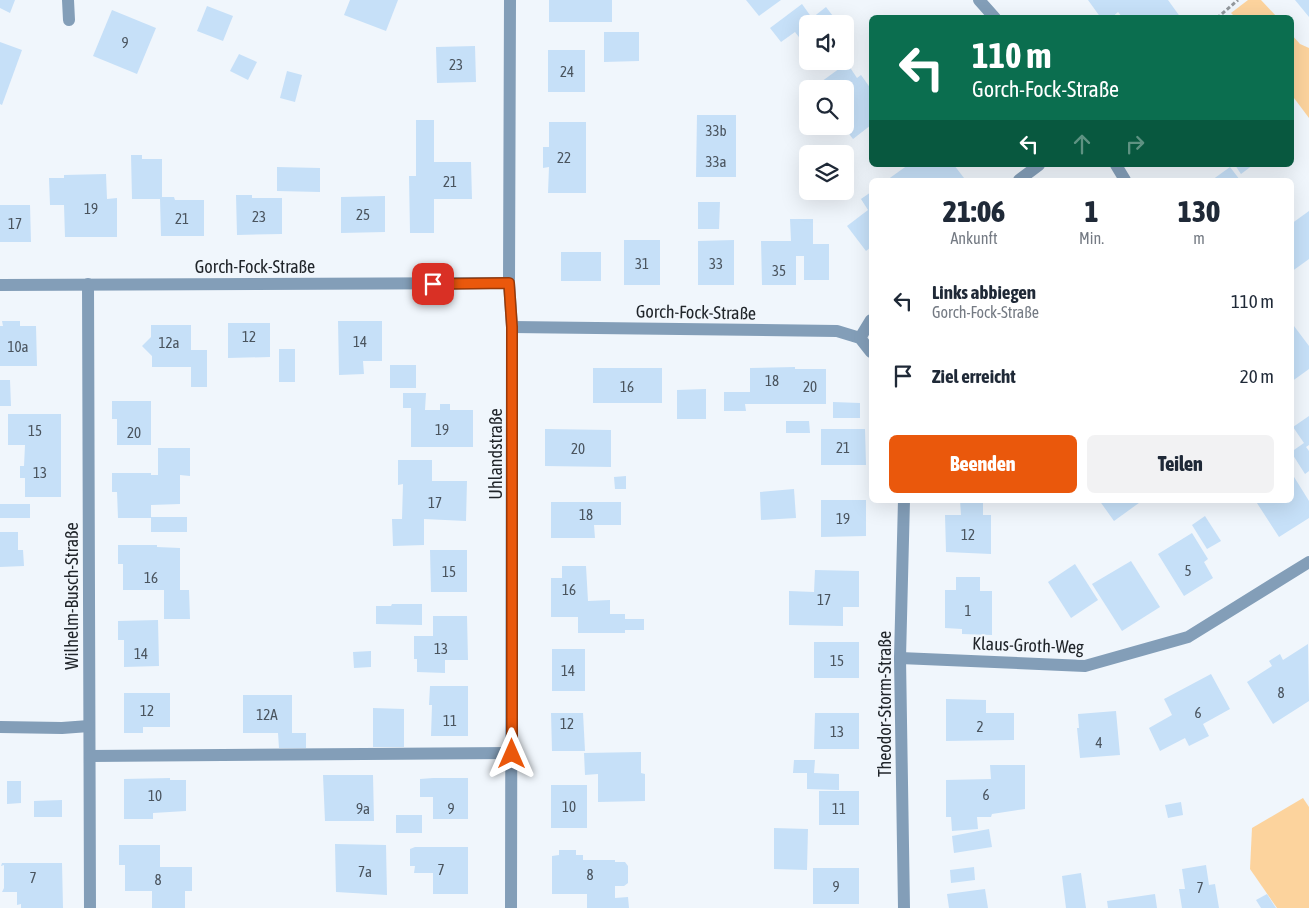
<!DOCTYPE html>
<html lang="de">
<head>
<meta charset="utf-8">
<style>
  :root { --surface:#fff; --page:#f2f2f3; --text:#1f2937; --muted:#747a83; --accent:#ea580c }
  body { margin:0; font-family:"Asap Condensed",sans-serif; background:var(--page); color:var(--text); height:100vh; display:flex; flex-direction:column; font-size:19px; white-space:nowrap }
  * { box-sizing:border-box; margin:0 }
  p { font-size:16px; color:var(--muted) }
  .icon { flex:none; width:28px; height:28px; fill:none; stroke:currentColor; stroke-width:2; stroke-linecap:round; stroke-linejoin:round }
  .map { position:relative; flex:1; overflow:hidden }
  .sheet { position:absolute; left:869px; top:178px; width:425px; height:325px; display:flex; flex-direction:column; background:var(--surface); border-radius:8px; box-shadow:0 5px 20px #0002 }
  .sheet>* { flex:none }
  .banner { position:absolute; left:869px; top:15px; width:425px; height:152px; border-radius:8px; box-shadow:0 5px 20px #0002; background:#0b6e4f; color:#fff; overflow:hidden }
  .buttons { position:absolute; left:799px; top:15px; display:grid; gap:10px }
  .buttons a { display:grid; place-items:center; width:55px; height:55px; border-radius:8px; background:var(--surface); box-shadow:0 5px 20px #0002; font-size:25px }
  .pin { position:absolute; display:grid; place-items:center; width:42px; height:42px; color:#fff; margin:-21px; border-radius:10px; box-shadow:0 2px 8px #0006 }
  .me { position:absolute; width:55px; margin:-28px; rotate:0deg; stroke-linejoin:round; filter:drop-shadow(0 0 4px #0008) }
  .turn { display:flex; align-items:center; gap:18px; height:105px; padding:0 20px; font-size:22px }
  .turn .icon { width:65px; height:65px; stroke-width:2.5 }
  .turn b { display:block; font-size:35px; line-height:42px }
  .lanes { display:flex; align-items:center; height:48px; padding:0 20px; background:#0003; justify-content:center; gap:25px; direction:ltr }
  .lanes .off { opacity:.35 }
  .eta { display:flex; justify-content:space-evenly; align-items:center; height:85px; text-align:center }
  .eta b { font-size:30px; font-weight:800; line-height:35px }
  .cta { display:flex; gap:10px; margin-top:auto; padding:10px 20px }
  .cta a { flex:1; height:58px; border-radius:8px; background:var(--accent); color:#fff; font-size:20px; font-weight:800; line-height:58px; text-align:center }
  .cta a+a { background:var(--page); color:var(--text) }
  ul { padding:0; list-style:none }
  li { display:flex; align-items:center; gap:15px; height:75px; padding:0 20px }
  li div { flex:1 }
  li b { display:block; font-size:19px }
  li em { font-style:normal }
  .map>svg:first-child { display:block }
</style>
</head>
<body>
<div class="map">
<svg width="1309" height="908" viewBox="0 0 1309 908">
  <rect width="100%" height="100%" fill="#f0f6fc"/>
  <!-- green -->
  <g fill="#fcd39d">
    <path d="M1248,0H1261L1277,17H1235L1231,13Z"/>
    <path d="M1291,34L1300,44L1309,48V118L1291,94Z"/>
    <path d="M1303,798L1309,807V908H1277L1250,869L1252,828Z"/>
  </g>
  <!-- building -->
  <g fill="#c6e0f8">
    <path d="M0,0H15L10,13L0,8Z"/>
    <path d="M350,0H398L386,31L344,15Z"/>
    <rect x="549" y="0" width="63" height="22"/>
    <path d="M746,0H781L759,16Z"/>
    <path d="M1088,0H1168L1181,18H1123L1118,12L1111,18H1101Z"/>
    <path d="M1295,0H1309V17Z"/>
    <path d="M802,4L812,18L826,7L839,24H808V55L799,44L802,41L795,32L781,42L770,28Z"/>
    <path d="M207,6L233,16L223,41L197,31Z"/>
    <path d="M112,10L156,28L137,74L93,56Z"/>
    <path d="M604,32H639V61L604,62Z"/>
    <path d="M845,32L853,42L845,48Z"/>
    <path d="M0,42L22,50L2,105L0,104Z"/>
    <path d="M475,46L476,82L437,83L436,47Z"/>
    <rect x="548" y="50" width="37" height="42"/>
    <path d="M239,54L257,62L248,80L230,71Z"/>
    <path d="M847,63L857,78L861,75L871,89V125L853,139L843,126H845V89H816L814,87Z"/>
    <path d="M287,71L302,75L295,102L280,98Z"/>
    <path d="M697,115H736V177H696Z"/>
    <path d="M416,120H434V162H471L472,199H434V233H410L409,176H416Z"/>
    <path d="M549,122H586V193H548L549,167L543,168V147H549Z"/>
    <path d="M131,155H142V159H162V197H174L175,200H204V236H161L160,199H132Z"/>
    <path d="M908,165H954L964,178L962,180H887Z"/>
    <path d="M1235,165H1253L1241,174Z"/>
    <path d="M277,167L320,168V192L277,191Z"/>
    <path d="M1230,167L1240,180H1212Z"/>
    <path d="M106,174L107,199L117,198V237H65L64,205H50L49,178H64V175Z"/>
    <path d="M871,192V247L866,251L847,226L868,210L861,199Z"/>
    <path d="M236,195H252V198H282V234L237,235Z"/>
    <path d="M385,196V232L341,233V197Z"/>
    <path d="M698,202H720L719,229H698Z"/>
    <path d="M0,205H30L31,242H0Z"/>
    <path d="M1309,211V259L1291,272V224Z"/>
    <path d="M790,219H813V244H829V280H804V256H796V285H762L761,241H791Z"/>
    <rect x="624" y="240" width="36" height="45"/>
    <path d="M734,240V285H698V241Z"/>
    <rect x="561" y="252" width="40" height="29"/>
    <path d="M2,321H20V326H36L37,366H0V326H3Z"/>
    <path d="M338,321H382V361H363L364,374L339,375Z"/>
    <path d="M1291,322L1309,346V369L1291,382Z"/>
    <path d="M228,323H270V357L228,358Z"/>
    <path d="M151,325H191V350H207V387H191V367H152V356L142,346L151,337Z"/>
    <rect x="279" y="349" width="16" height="33"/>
    <rect x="390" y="365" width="26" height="23"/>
    <path d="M795,367V369H826V404H745L746,411H724V392H750V368Z"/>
    <rect x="593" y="368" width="69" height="35"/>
    <path d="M0,380H10L11,406H0Z"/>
    <path d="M706,389V419H677V390Z"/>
    <path d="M403,393H426L425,410H440V404H450V410H473V447H411V408H403Z"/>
    <path d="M112,401H151V445H117V419H112Z"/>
    <path d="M833,402L860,403V418H833Z"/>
    <path d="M8,414H61V497H25V478H20V466H24L25,445H8Z"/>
    <path d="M1309,416V445L1306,447L1309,451V471L1305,474L1291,452L1304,443L1293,427Z"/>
    <path d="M786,421H809L810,433H786Z"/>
    <path d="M545,429L611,430V467L545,466Z"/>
    <path d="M821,429H865L866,465H821Z"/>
    <path d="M158,448H190V476L180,475V504L151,505V518H118L117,492H112V473H151V475H158Z"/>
    <path d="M398,460H432V481H467L466,521L424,519V545L393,546L392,519H402L403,484L398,485Z"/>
    <path d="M1291,472L1309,501V518L1279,537L1255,500H1291Z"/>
    <path d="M626,476V489H615L614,477Z"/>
    <path d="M794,489L796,518L761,520L760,492Z"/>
    <path d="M821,500H866V536L821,537Z"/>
    <path d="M960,500H983V515H991V554L946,552L945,515H961Z"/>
    <path d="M1099,500H1143L1114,521Z"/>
    <path d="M551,502H621V525H594L595,538H551Z"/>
    <rect x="0" y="504" width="30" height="14"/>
    <path d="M1205,516L1221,541L1207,549L1192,525Z"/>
    <rect x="151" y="517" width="36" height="15"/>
    <path d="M0,532H18V550H23L24,566L0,567Z"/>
    <path d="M1192,533L1208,559L1204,562L1213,578L1184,596L1158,554Z"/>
    <path d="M118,545H157V547L180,548V590H189L190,619H164V590H123V564H118Z"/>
    <path d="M430,550H467V592H431Z"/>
    <path d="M1131,561L1160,607L1122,631L1092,584Z"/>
    <path d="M1075,564L1098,600L1071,618L1048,582Z"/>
    <path d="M562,566H586L588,601L610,600V614H625V619H644V630H625V633H578V617H551V578H562Z"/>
    <path d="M815,570L859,571V607H843V626L789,625V591L814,592Z"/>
    <path d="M956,577H980V591H992V635L962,634V629L945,628V590H956Z"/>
    <path d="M392,604H422V625L376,624V606H391Z"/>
    <path d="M433,616H467L468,660H445V673L417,672V659H414V636H433Z"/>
    <path d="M158,620L159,666L124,667V640H118V621Z"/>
    <rect x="814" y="642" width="45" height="36"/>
    <path d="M1308,644L1309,701L1273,724L1247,682L1272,666L1269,661L1280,654L1283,660Z"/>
    <rect x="552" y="649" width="33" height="42"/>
    <path d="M371,651V667L354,668L353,652Z"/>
    <path d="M1211,674L1230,709L1203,724L1209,736L1189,746L1185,738L1160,751L1149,728L1172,715L1164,699Z"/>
    <path d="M430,686H468V736H431L432,705H429Z"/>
    <path d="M124,693H170V727H143V733H124Z"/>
    <path d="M243,695H292V733H306V748H279L278,733H243Z"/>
    <path d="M946,699L986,700V713H1014V740L946,741Z"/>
    <path d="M373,708L404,709V747H373Z"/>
    <path d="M1116,711L1120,755L1080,758L1077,728H1079L1078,714Z"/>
    <path d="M551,713H583L585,751H552Z"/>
    <path d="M815,713H859V749H814Z"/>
    <path d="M641,752V773L645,774V801L598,802V774L585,775L584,753Z"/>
    <path d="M794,760H815L814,773L839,774V790L807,789V773H793Z"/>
    <path d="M990,765H1025V809L992,814L991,817H977L978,829L952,831L951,817H946V780L991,779Z"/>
    <path d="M323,775H373L374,821H325Z"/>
    <path d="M170,778V780H186V811L153,813V819H124V779Z"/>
    <path d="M433,778H468V819H433V797H420V779Z"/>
    <path d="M7,781H21V803L7,804Z"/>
    <rect x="551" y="785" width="36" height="43"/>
    <rect x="819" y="791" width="40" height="34"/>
    <path d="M62,800V817H34V801Z"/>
    <path d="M1181,802L1183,815L1168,818L1165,805Z"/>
    <rect x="396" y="815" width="26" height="18"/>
    <path d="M774,828L808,829L807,870L774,869Z"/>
    <path d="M989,829L992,847L954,853L952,836Z"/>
    <path d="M335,844L386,845L387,895L336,892Z"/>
    <path d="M119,845H160V867H192V891H185V908H152V891H125V865H119Z"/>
    <path d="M415,847H468V894H433V873H414L415,866H410V849Z"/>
    <path d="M559,850H576V855H583V860H615V862H625L628,866V883L624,886H615V898L628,897L629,908H587V894H552V856L559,855Z"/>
    <path d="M2,863H62L63,908H21V904L17,905V892H2L4,888V865L1,866Z"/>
    <path d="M1206,865L1209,885L1215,884L1219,908H1182L1179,889H1185L1182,869Z"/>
    <path d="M974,867L975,880L951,883L950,870Z"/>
    <rect x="813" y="868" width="46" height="36"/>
    <path d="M1081,873L1086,908H1066L1062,876Z"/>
    <path d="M985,889L988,908H949L947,894Z"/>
    <path d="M1155,894L1157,908H1108L1107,901Z"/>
    <path d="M1267,894L1276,908H1261L1256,900Z"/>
  </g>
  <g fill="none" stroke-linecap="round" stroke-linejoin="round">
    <!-- path -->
    <path stroke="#92989d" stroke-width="3" stroke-dasharray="4 2.5" stroke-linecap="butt" d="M1217,18L1238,0"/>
    <!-- minor -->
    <g stroke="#839eb8" stroke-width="12">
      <path d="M68,0L69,20"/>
      <path d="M510,0L509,283L512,327L511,908"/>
      <path d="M979,0L995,18"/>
      <path d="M1116,165L1125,180"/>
      <path d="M1019,180L1039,165"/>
      <path d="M88,284L90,908"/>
      <path d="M0,285L509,283"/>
      <path d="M512,327L837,331L860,338L871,352"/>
      <path d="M860,338L871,320"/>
      <path d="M904,500L900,658L904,908"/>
      <path d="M900,658L1085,666L1188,637L1309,562"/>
      <path d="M0,727L62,728L89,726"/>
      <path d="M90,756L512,753"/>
    </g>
  </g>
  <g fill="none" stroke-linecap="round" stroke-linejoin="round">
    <defs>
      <path id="route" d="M433,284L509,283L512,327V754"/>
    </defs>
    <!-- route casing -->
    <use href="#route" stroke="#983908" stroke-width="12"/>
    <!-- route -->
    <use href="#route" stroke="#ea580c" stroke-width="9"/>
  </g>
  <g text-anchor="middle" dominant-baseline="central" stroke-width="4.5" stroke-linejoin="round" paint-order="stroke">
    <!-- number labels -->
    <g font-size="15" fill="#4a545e">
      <text x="125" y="42">9</text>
      <text x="456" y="64">23</text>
      <text x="567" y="71">24</text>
      <text x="716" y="130">33b</text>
      <text x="564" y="157">22</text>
      <text x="716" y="161">33a</text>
      <text x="450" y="181">21</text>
      <text x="91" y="208">19</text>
      <text x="363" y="214">25</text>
      <text x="259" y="216">23</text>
      <text x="182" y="218">21</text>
      <text x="15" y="223">17</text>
      <text x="642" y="263">31</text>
      <text x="716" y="263">33</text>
      <text x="779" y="270">35</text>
      <text x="249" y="336">12</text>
      <text x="360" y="341">14</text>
      <text x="169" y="342">12a</text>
      <text x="18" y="346">10a</text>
      <text x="772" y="380">18</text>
      <text x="627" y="386">16</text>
      <text x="810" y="386">20</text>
      <text x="442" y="429">19</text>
      <text x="35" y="430">15</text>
      <text x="134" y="432">20</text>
      <text x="843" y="447">21</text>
      <text x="578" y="448">20</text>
      <text x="40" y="472">13</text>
      <text x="435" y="502">17</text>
      <text x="586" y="514">18</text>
      <text x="843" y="518">19</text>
      <text x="968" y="534">12</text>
      <text x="1188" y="570">5</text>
      <text x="449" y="571">15</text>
      <text x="151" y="577">16</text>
      <text x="569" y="589">16</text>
      <text x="824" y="599">17</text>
      <text x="968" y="610">1</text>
      <text x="441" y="648">13</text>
      <text x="141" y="653">14</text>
      <text x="837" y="660">15</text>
      <text x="568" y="670">14</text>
      <text x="1281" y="692">8</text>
      <text x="147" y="710">12</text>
      <text x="1198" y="712">6</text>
      <text x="267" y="714">12A</text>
      <text x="450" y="720">11</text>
      <text x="567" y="723">12</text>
      <text x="980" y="726">2</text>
      <text x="837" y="731">13</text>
      <text x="1099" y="742">4</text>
      <text x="986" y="794">6</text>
      <text x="155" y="795">10</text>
      <text x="569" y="806">10</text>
      <text x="363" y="808">9a</text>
      <text x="451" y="808">9</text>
      <text x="839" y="808">11</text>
      <text x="441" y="869">7</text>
      <text x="365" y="871">7a</text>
      <text x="590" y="874">8</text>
      <text x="33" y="877">7</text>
      <text x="158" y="879">8</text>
      <text x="836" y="886">9</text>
      <text x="1200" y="887">7</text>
    </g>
    <!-- street labels -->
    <g font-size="18" fill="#20252a" stroke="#f0f6fc">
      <text x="255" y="266">Gorch-Fock-Straße</text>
      <text transform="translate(696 312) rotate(1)">Gorch-Fock-Straße</text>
      <text transform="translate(495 454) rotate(-90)">Uhlandstraße</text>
      <text transform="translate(71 596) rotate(-90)">Wilhelm-Busch-Straße</text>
      <text transform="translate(1028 645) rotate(2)">Klaus-Groth-Weg</text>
      <text transform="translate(884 704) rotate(-90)">Theodor-Storm-Straße</text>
    </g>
  </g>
</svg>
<div class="buttons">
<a><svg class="icon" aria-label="sound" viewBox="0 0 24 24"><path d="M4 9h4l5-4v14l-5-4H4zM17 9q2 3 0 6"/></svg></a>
<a><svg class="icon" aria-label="search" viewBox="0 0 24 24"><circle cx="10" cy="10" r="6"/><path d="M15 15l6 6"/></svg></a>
<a><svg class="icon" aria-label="layers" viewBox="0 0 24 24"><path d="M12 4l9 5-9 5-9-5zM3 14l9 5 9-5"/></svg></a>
</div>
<div class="pin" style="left:433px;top:284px;background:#d93025"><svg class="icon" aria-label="arrive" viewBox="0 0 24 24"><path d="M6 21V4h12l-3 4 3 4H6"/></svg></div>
<svg class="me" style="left:512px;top:754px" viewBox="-20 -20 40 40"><path d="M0-17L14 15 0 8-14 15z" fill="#ea580c" stroke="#fff" stroke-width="4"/></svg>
<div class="banner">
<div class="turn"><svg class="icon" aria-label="left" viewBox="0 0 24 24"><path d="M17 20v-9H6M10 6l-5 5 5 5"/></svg><div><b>110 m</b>Gorch-Fock-Straße</div></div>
<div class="lanes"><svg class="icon" aria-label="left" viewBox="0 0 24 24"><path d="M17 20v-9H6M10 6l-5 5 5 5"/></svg><svg class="icon off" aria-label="ahead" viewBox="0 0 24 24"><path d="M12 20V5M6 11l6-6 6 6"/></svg><svg class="icon off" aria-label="right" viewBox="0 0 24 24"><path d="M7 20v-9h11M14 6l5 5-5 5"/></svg></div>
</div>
<section class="sheet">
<div class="eta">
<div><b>21:06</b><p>Ankunft</p></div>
<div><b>1</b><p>Min.</p></div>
<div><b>130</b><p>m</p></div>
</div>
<ul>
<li><svg class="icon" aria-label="left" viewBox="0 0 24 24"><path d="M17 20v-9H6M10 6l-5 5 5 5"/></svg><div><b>Links abbiegen</b><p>Gorch-Fock-Straße</p></div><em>110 m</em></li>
<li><svg class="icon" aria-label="arrive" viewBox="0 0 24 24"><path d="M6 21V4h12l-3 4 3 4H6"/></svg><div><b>Ziel erreicht</b></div><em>20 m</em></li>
</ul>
<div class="cta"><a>Beenden</a><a>Teilen</a></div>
</section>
</div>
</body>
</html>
